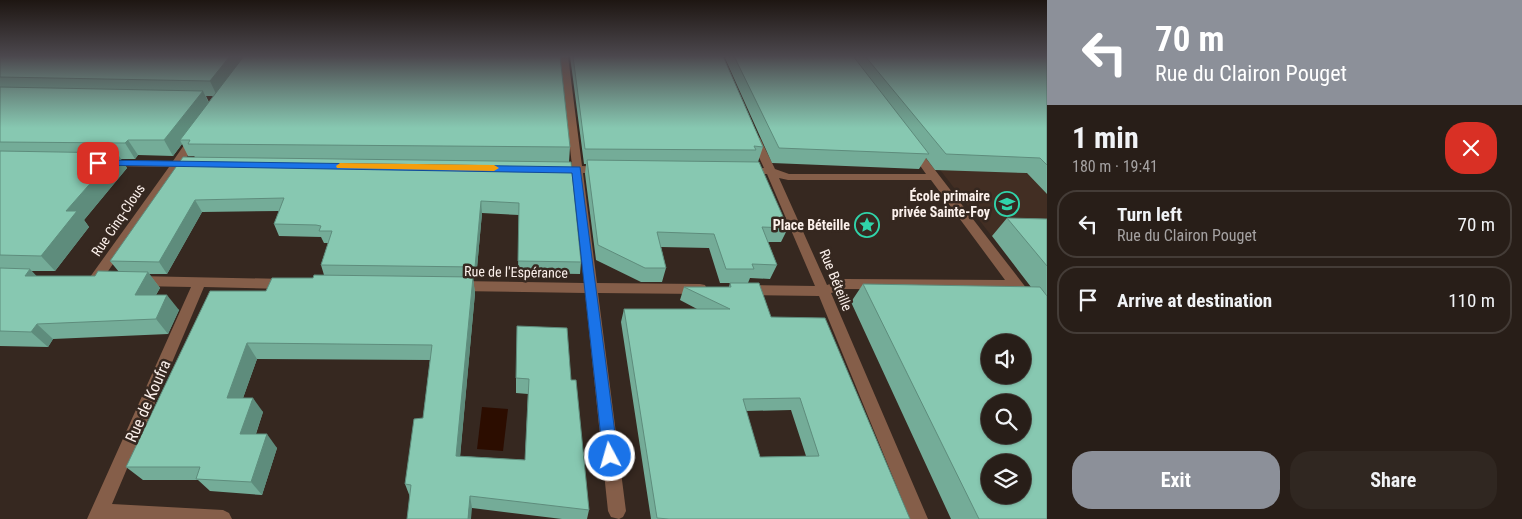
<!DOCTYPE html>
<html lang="en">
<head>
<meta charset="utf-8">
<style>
  :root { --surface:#281e18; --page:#302721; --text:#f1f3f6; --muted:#a5a2a2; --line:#443c37; --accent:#8c9099 }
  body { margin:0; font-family:"Roboto Condensed",sans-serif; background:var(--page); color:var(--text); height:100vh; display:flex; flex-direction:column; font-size:19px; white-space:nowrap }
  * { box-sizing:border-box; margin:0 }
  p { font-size:16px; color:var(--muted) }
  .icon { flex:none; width:28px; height:28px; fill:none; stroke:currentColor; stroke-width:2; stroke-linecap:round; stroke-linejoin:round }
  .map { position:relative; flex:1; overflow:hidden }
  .drawer { display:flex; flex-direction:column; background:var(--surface); width:475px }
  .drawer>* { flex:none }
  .top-card { background:#8c9099; color:#fff; overflow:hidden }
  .controls { position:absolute; left:981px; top:334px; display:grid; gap:10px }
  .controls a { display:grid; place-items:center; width:50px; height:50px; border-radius:50%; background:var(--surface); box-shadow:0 1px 4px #0004,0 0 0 1px var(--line); font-size:25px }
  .pin { position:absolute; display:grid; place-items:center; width:42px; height:42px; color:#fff; margin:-21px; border-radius:10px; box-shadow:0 2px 8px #0006 }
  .me { position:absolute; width:55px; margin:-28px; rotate:354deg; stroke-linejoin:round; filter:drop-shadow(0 0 4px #0008) }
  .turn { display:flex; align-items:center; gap:18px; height:105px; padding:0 25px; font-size:22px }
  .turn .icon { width:65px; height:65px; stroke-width:2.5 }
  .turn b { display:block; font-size:35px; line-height:42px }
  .round { display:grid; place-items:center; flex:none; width:52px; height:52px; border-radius:20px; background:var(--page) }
  .summary { display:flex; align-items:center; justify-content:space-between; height:85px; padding:0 25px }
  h1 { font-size:30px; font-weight:700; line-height:38px }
  .cta { display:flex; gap:10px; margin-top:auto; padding:10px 25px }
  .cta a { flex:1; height:58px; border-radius:20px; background:var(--accent); color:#fff; font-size:20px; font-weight:700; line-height:58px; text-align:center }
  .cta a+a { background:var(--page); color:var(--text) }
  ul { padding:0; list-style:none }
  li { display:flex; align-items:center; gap:15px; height:68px; margin:0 10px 8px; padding:0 15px; border:2px solid var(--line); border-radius:20px }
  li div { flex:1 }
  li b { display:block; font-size:19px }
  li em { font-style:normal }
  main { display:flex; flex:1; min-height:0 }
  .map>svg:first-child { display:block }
</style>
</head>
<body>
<main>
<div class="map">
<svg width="1047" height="519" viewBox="0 0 1047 519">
  <rect width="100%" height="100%" fill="#362820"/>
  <!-- built -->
  <path fill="#422e23" d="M1047,142V307L930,157Z"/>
  <!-- water -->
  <path fill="#2c0d00" d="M482,407L508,409L503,451L477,449Z"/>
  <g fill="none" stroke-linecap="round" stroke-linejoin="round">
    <!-- minor -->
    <g fill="#855e49" fill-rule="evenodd">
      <path d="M560,56H568L582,166L602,167L607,170L602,173H583L597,283L700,284L705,285L707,289L705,293L700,294L598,293L626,511L623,517L619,519L611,517L608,511L585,293L457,291L452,290L450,286L452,282L457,281L584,283L572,173L555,172L550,169L555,166H572Z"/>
      <path d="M195,134L200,137L184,161L199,162L200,164L199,166L179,167L100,283H90L89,280L90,277L169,167L107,166L103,165L102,163L103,161H173L191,135Z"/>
      <path d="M755,135L760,138L775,169L789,174H926L909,150L914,147L918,148L1027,289L1025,293L1020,294L1013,290L845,289L831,293L928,519H910L819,296L745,295L740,294L738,290L740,286L745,285L815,286L767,174H747L742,171L747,168H764L750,138ZM779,178L788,180H931L1005,280L845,279L827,285Z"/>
      <path d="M137,276L285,279L290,281L292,284L290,287L285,289L204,287L112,504L223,510L229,513L232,519H87L191,287L137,286L132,284L131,281L132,278Z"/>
    </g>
  </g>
  <!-- wall -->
  <g fill="#74ac98" fill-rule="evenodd">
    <path d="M0,56H560L570,147L569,162L581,262L580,274L518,273L519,215L482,213L476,279H473L475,293L460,456L525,460L528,394L516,393V378L571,380L589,510L587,519H562L472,508L410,497L405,484L423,418L430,360L257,359L243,398L263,412L256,434L277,448L262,495L210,491L198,480H143L126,467L266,291L324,275L321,265L328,243H324L321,237L279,236L274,224L279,211L202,212L167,274H149L160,288L156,295L179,310L168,334L53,339L48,347L0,346ZM206,96H213L209,102ZM182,144L188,156H194L195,157L110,261L119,272L95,276H36L31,271H55L89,227L84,220L127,168L120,159H135L138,155L173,156Z"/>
    <path d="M570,56H723L763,147L758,162L788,228L781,242H768L777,265L770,279L750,278L748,283H720L709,248L661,247L666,268L662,282H641L596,260L585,174L586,164H584Z"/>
    <path d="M724,56H1047V194L1027,173L935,170L926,158L919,169L772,163Z"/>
    <path d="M1007,218L1047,219V519H951L851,302L863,284L1031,287L992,236Z"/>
    <path d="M730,283L771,317L910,519H651L621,322L624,309H697L680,300L684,287H729ZM791,410L806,456L760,457L746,411Z"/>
  </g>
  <!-- shaded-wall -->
  <g fill="#5e8c7c">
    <path d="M230,56H247L217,96L210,81Z"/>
    <path d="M203,91L210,106L180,140L182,144L173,156L164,140Z"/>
    <path d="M128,140L138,155L135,159L125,143Z"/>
    <path d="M117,153L127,168L84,220L89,227L55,271L41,256L66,211Z"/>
    <path d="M195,200L202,212L167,274L159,262Z"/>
    <path d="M481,201L482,213L476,279L475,267Z"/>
    <path d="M30,269L45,285L25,276Z"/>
    <path d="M148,272L160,288L147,310L135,295Z"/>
    <path d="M473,277L475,293L459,469L456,456Z"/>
    <path d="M167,295L179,310L168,334L156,319Z"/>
    <path d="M37,324L53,339L48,347L31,332Z"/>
    <path d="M247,343L257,359L238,412L227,398Z"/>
    <path d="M253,398L263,412L251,448L240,434Z"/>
    <path d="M267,434L277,448L262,495L251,482Z"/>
    <path d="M470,496L472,508L471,519H468Z"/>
  </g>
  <!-- building -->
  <g fill="#87c8b1" stroke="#5e8c7c" fill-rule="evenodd">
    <path d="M0,56H230L210,81L0,77Z"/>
    <path d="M244,56H560L570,147L188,144L190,140H180Z"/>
    <path d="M573,56H723L763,147L754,146L756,150L585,149Z"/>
    <path d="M734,56H853L929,154L779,148Z"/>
    <path d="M865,56H1047V165L1040,158L946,154Z"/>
    <path d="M0,87L203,91L164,140H128L125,143L0,142Z"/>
    <path d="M0,151L117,153L66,211H77L41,256L0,255Z"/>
    <path d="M183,157L571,162L581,262L518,261L519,203L481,201L475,267L321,265L332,231H319L321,226L316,225L274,224L284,198L195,200L159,262L110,261Z"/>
    <path d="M587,160L759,162L788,228L762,227L777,265L752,264L754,269H726L714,234L657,232L666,268H645L598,245Z"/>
    <path d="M1007,218L1047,219V266Z"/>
    <path d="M0,268L30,269L25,276H95L98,271L148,272L135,295H167L156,319L37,324L31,332L0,331Z"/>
    <path d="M314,275L473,277L456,456L525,460L529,379L516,378L517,326L567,328L571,380H576L589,510L470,496L468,519H407L411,485L405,484L414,419L423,418L432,345L247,343L227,398H253L240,434H267L251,482L196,479L200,467H126L210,291H266L272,278H313Z"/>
    <path d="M730,283H759L771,317L825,318L910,519H669L657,518L624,309H730L684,287H731ZM800,398L819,456L760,457L743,399Z"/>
    <path d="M863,284L1040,287L1047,296V519H979ZM990,342H1022V375H990ZM990,402H1022V435H990ZM990,462H1022V495H990Z"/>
  </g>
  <!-- sky -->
  <linearGradient id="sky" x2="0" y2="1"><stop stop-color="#1e1612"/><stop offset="0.44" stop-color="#4c484e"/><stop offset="1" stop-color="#4c484e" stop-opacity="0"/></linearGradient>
  <rect width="1047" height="128" fill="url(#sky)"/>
  <!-- route -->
  <path fill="#1a73e8" stroke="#114b97" d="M98,160L580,167L618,456L616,461L610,463L605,461L603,456L572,173L94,165V161Z"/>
  <!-- slow -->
  <path fill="#f59e0b" d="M340,163L494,165L499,168L494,171L337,168L336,166Z"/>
  <!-- icons -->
  <defs>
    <symbol id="school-ring" viewBox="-11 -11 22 22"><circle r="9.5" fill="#362820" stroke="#30d4aa" stroke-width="1.5"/><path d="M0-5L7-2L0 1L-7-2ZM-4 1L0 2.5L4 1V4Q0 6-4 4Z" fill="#30d4aa"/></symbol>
    <symbol id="sight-ring" viewBox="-11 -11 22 22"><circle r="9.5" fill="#362820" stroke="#30d4aa" stroke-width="1.5"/><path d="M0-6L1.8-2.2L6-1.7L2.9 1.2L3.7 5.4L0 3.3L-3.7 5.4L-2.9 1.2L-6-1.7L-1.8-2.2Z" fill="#30d4aa"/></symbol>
  </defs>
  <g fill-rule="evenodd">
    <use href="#school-ring" x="993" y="190" width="28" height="28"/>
    <use href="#sight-ring" x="853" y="211" width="28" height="28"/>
  </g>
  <g text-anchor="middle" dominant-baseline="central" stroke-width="5" stroke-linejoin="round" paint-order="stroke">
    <!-- poi labels -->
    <g font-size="14" font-weight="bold" fill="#fbf0eb" stroke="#362820" text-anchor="end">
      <text x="990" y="196">École primaire<tspan x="990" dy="16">privée Sainte-Foy</tspan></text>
      <text x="850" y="225">Place Béteille</text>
    </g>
    <!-- street labels -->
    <g font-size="14" fill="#fbf0eb" stroke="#362820">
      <text transform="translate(118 220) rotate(-56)">Rue Cinq-Clous</text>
      <text transform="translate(516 272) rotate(1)">Rue de l'Espérance</text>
      <text transform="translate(836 280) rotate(68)">Rue Béteille</text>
    </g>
    <!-- near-street labels -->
    <g font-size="16" fill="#fbf0eb" stroke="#362820">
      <text transform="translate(148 401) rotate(-66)">Rue de Koufra</text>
    </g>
  </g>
</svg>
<div class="controls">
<a><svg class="icon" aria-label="sound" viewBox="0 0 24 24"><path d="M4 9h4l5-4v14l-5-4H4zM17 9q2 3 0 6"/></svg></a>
<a><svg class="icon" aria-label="search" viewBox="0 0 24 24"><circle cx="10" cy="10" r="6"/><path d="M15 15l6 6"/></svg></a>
<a><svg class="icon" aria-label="layers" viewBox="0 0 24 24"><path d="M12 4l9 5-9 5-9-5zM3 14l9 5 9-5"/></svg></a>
</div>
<div class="pin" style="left:98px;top:163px;background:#d93025"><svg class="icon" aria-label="arrive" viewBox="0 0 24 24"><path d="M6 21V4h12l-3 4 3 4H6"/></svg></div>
<svg class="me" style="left:610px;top:456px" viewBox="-20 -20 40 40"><circle r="17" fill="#1a73e8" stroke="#fff" stroke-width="3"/><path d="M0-11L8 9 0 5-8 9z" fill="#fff"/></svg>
</div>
<section class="drawer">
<div class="top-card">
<div class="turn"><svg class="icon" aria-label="left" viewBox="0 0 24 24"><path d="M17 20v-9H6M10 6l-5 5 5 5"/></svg><div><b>70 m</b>Rue du Clairon Pouget</div></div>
</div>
<div class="summary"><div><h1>1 min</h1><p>180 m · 19:41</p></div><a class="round" style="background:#d93025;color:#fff"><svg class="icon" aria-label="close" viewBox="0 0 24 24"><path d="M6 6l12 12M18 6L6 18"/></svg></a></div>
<ul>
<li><svg class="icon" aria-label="left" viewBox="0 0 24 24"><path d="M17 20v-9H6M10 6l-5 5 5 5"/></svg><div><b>Turn left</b><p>Rue du Clairon Pouget</p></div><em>70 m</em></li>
<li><svg class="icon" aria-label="arrive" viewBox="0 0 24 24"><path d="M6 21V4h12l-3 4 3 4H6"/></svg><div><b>Arrive at destination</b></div><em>110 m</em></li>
</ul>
<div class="cta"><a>Exit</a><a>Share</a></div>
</section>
</main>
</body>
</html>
